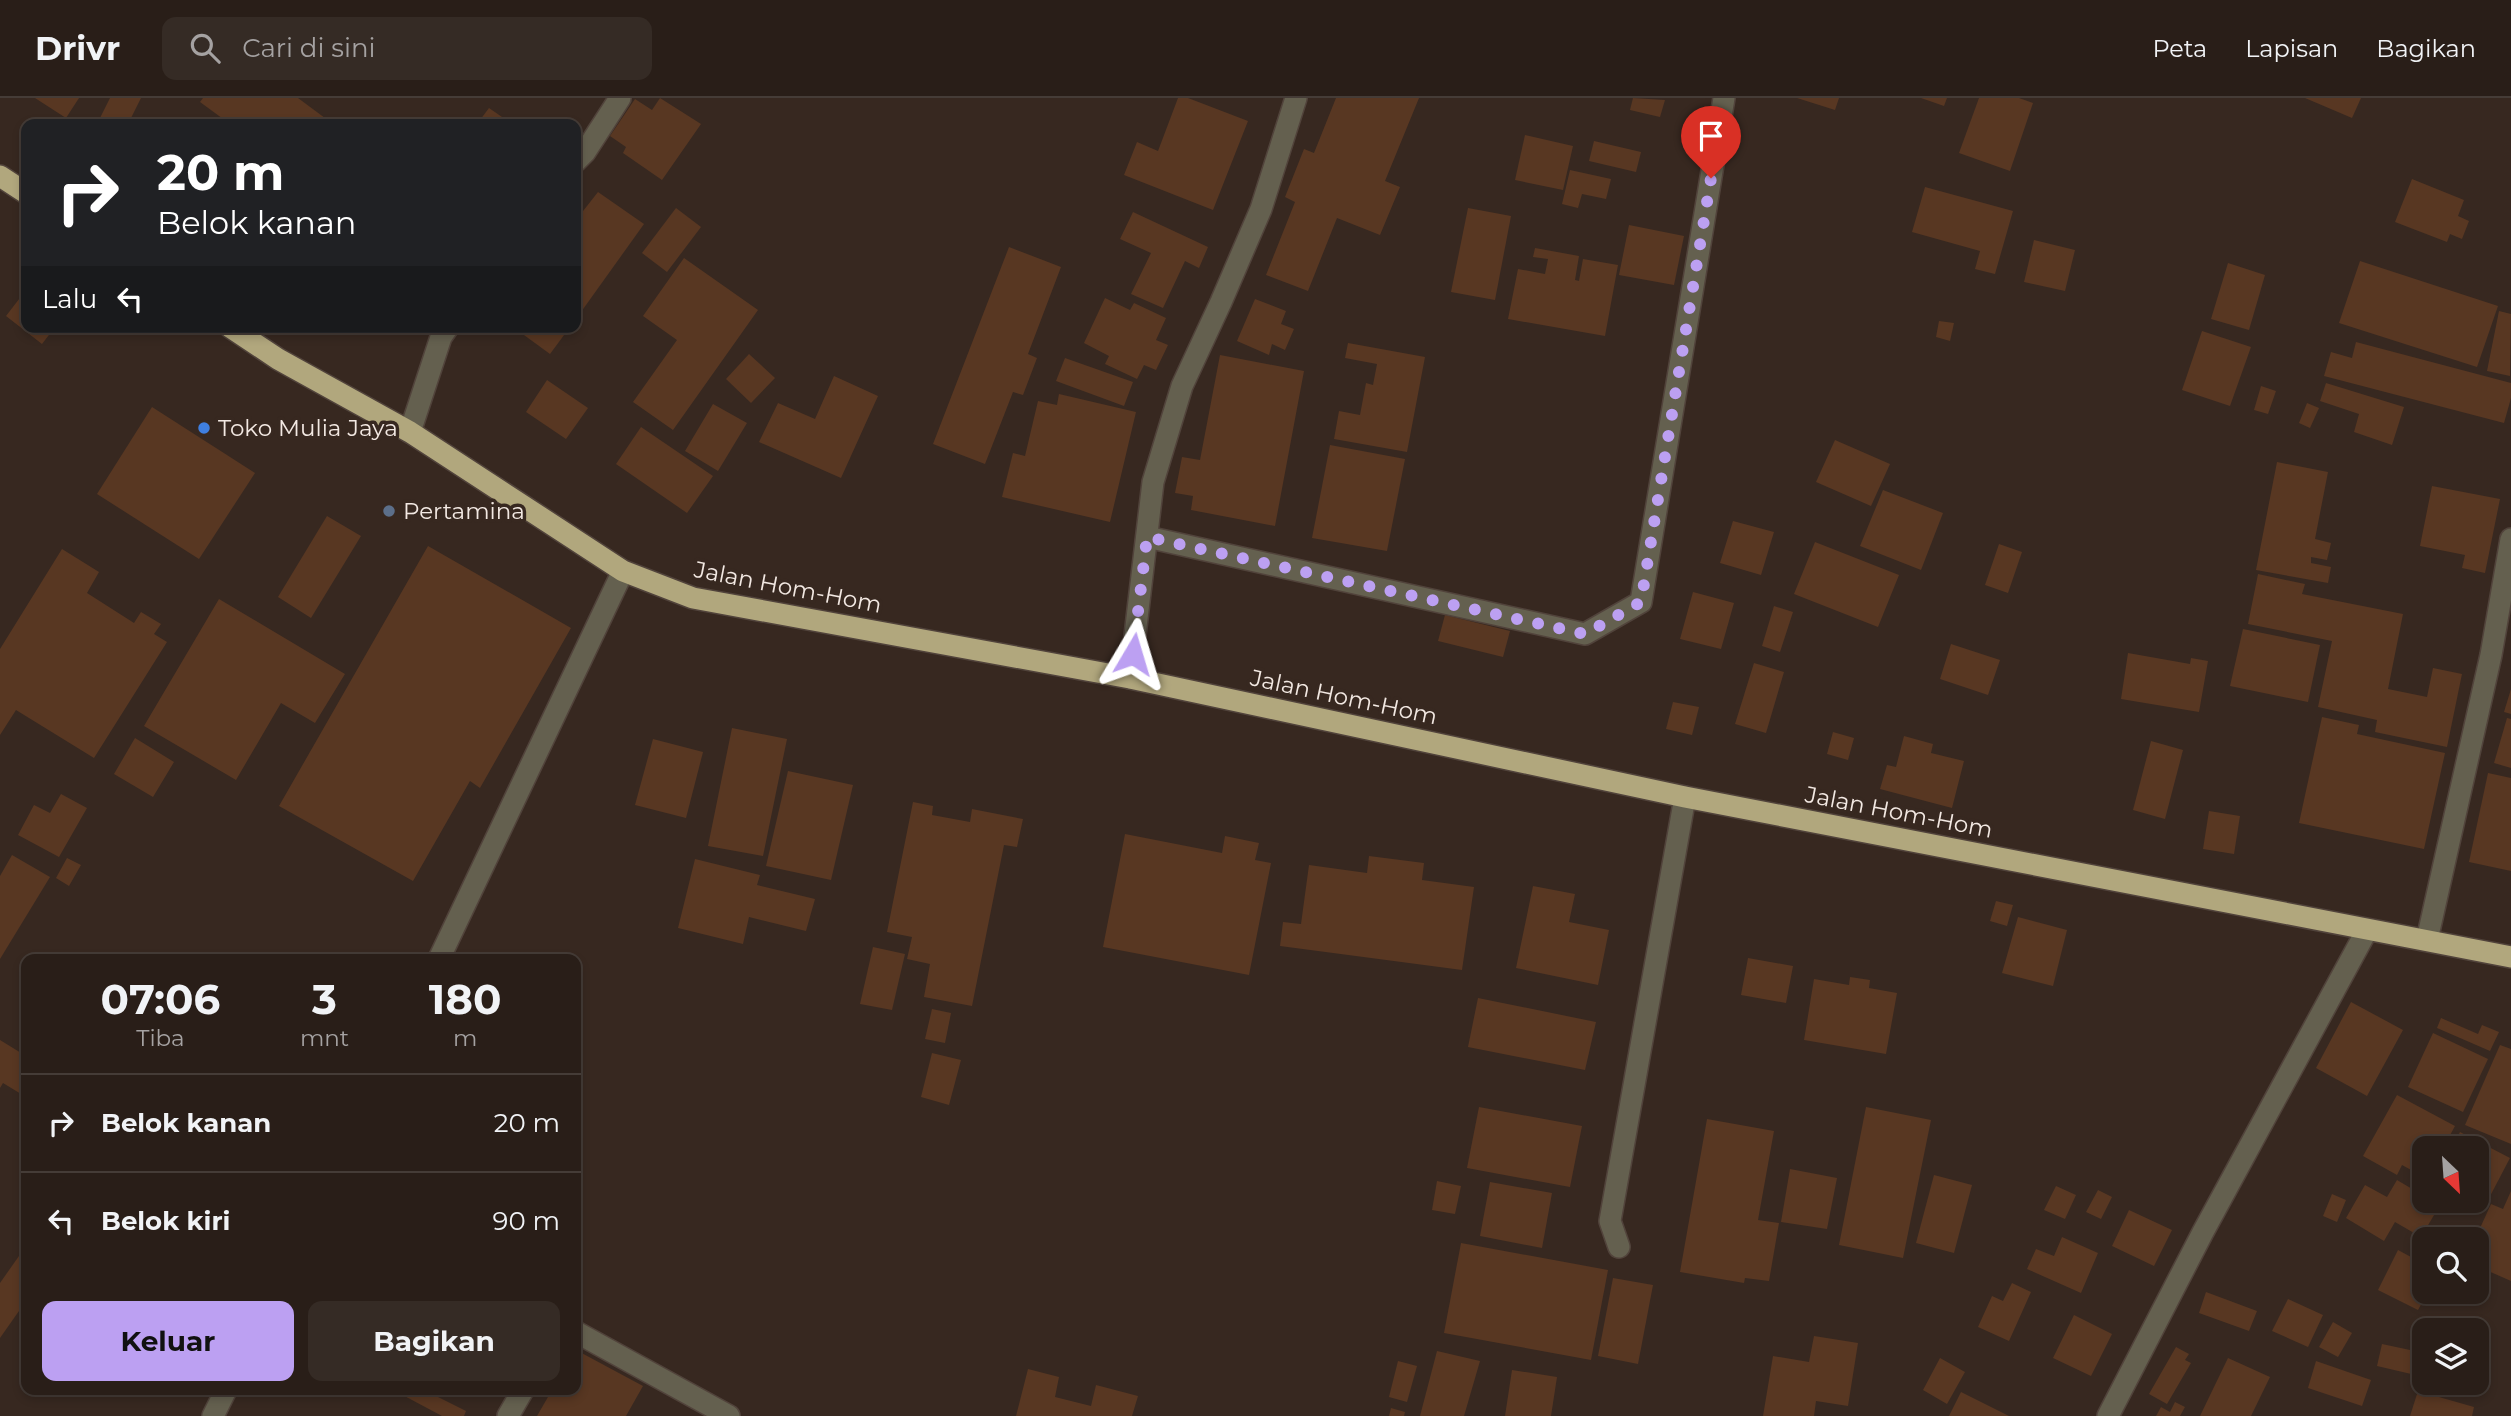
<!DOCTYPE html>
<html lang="id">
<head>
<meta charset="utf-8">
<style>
  :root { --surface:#291e18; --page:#352b25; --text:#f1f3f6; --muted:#a5a2a2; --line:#453c37; --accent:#bca0f2 }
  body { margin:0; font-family:Montserrat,sans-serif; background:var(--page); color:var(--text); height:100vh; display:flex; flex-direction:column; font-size:26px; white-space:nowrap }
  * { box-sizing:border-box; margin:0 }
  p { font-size:23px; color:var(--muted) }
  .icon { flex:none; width:38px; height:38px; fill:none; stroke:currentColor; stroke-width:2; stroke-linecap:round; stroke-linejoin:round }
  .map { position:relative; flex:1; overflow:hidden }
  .side { position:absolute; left:21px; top:856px; width:560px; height:441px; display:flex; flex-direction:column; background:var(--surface); border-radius:14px; box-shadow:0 4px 10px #0003,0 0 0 2px var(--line) }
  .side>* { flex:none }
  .hud { position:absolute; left:21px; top:21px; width:560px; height:214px; border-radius:14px; box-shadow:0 4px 10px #0003,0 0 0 2px var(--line); background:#202124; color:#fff; overflow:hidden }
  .needle { width:46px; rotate:155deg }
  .controls { position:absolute; left:2412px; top:1038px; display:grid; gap:14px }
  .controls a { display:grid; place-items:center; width:77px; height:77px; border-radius:14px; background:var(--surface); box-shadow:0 4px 10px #0003,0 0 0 2px var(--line); font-size:35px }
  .pin { position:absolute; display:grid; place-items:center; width:60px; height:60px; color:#fff; margin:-72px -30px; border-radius:50% 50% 50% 0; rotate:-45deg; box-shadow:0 0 7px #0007 }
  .pin .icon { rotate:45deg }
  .me { position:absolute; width:77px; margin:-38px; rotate:7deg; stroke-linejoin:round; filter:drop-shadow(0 0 5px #0008) }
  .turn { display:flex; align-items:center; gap:24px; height:147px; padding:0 21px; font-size:32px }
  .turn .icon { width:91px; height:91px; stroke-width:2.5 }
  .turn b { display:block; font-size:49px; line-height:60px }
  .then { display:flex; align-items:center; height:66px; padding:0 21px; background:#0003; gap:14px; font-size:26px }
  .eta { display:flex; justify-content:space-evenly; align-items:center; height:119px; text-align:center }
  .eta b { font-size:42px; font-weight:700; line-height:49px }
  .button { display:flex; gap:14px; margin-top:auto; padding:14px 21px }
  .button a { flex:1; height:80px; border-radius:14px; background:var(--accent); color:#111; font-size:28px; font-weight:700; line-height:80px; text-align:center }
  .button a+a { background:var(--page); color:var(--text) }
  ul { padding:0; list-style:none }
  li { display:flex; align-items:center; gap:21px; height:98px; padding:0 21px; border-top:2px solid var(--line) }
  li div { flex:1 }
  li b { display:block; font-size:26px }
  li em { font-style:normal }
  header { display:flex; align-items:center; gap:42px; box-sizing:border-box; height:98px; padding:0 35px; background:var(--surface); border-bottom:2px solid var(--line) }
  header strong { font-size:33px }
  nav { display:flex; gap:38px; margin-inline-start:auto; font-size:24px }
  .search { width:490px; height:63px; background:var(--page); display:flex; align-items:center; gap:18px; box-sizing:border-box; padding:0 24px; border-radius:14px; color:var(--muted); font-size:26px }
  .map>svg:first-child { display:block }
</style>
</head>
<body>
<header>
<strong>Drivr</strong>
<div class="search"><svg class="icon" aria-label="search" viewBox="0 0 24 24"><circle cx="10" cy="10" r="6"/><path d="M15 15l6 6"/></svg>Cari di sini</div>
<nav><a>Peta</a><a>Lapisan</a><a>Bagikan</a></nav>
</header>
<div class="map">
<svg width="2511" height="1318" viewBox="0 0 2511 1318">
  <rect width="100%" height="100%" fill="#372820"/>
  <!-- building -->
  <g fill="#583722">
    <path d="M35,0H79L66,20Z"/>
    <path d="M110,0H141L128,26H97Z"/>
    <path d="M203,0H298L333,26H230L200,4Z"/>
    <path d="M660,0L701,26L662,82L623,55L626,49L610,38L635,1L652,12Z"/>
    <path d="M1178,0H1188L1248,23L1213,112L1124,77L1137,44L1158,53Z"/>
    <path d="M1336,0H1419L1385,83L1400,89L1380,137L1337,120L1308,193L1266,177L1295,104L1285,99L1304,51L1314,55Z"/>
    <path d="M1633,0L1665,2L1660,19L1630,12Z"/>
    <path d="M1797,0H1839L1835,12Z"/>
    <path d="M1921,0H1947L1944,8Z"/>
    <path d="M1979,0H2019L2033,5L2010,73L1959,55Z"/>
    <path d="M2305,0H2361L2352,20Z"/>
    <path d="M489,10L512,26H477Z"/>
    <path d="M1525,37L1573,48L1563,92L1515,82Z"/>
    <path d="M1594,43L1641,54L1636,74L1589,63Z"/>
    <path d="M1570,72L1611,81L1606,101L1582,96L1578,110L1562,106Z"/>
    <path d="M2412,81L2464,102L2458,118L2469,123L2462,141L2450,136L2447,144L2395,124Z"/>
    <path d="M1925,89L2013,113L1995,176L1975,171L1980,153L1912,134Z"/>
    <path d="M598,94L644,126L576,221V122Z"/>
    <path d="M676,110L701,129L667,174L642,155Z"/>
    <path d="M1468,110L1511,118L1495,202L1451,194Z"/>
    <path d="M1133,114L1208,149L1199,170L1185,163L1163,210L1131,196L1151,155L1120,141Z"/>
    <path d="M1629,127L1684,138L1674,187L1619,177Z"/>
    <path d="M2034,142L2075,152L2065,193L2024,184Z"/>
    <path d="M1009,149L1061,169L1028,256L1037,260L1023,297L1013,294L985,366L933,346Z"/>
    <path d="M1535,150L1579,158L1575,182L1579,183L1583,161L1618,167L1605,238L1508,221L1518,171L1545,176L1548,161L1533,159Z"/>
    <path d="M684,160L758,212L673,332L633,304L677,242L643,218Z"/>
    <path d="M2360,163L2498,208L2477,269L2339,225Z"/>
    <path d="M2228,165L2265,177L2249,232L2211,221Z"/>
    <path d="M26,192V229H55L42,246L6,218Z"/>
    <path d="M1105,200L1130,212L1134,205L1166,220L1156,242L1168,247L1156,272L1144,267L1137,281L1105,266L1109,258L1084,245Z"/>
    <path d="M1255,201L1286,213L1281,226L1294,231L1285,252L1272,246L1269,257L1237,243Z"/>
    <path d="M2499,213L2511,216L2510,278L2487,273Z"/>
    <path d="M1939,223L1954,225L1950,243L1936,239Z"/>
    <path d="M513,229H570L550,256Z"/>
    <path d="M2202,233L2251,249L2230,308L2182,292Z"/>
    <path d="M2356,244L2511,285V300L2504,325L2324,278L2331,254L2352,260Z"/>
    <path d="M1348,245L1425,259L1407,354L1334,341L1339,313L1360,317L1366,285L1373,287L1377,266L1345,260Z"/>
    <path d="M749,256L775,280L751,305L726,281Z"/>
    <path d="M1220,257L1304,273L1275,428L1191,412L1193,398L1175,395L1182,359L1200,362Z"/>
    <path d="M1065,260L1133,284L1124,308L1056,283Z"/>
    <path d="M834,278L878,298L841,380L759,344L778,305L815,321Z"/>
    <path d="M547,282L588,310L566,341L526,314Z"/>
    <path d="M2326,285L2404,309L2392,347L2354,334L2359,316L2320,303Z"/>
    <path d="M2261,288L2276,293L2268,316L2254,312Z"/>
    <path d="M1059,296L1136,314L1110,424L1002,399L1013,355L1025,358L1038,303L1057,307Z"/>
    <path d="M2307,305L2319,310L2310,330L2299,325Z"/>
    <path d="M713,306L747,325L718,373L685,353Z"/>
    <path d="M152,309L255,375L199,461L97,396Z"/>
    <path d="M641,329L713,378L687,415L616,366Z"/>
    <path d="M1835,342L1890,366L1871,408L1816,384Z"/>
    <path d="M1330,347L1405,361L1387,453L1312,440Z"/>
    <path d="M2277,364L2328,374L2315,441L2331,445L2327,462L2311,459V465L2331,469L2328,485L2256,472Z"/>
    <path d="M2432,388L2500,401L2485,475L2462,470L2465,457L2420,448Z"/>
    <path d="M1883,392L1943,415L1921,472L1860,448Z"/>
    <path d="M327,418L361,438L311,520L278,499Z"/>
    <path d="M1733,423L1774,434L1761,477L1720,465Z"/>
    <path d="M1815,444L1899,477L1878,529L1794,496Z"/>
    <path d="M1999,446L2022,454L2008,495L1985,487Z"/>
    <path d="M428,448L571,530L480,690L470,683L413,783L279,708Z"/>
    <path d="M62,451L99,474L87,495L134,525L141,514L161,526L154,536L167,544L94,660L16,612L0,637V551Z"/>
    <path d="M2258,476L2305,486L2302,496L2403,516L2388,591L2427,599L2433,570L2462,576L2447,649L2375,634L2377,622L2318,609L2332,543L2248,526Z"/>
    <path d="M1693,494L1734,505L1721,551L1680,541Z"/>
    <path d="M219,501L345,576L315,625L281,605L236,682L144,628Z"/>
    <path d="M1774,508L1793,514L1780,554L1762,548Z"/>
    <path d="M1445,517L1510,533L1503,559L1438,543Z"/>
    <path d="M2243,531L2320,547L2308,604L2230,588Z"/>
    <path d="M1951,546L2000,562L1988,597L1940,581Z"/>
    <path d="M2128,555L2190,566L2191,560L2208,563L2199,614L2121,601Z"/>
    <path d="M1754,565L1784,574L1766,635L1735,626Z"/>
    <path d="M2511,591V616L2504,614Z"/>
    <path d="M1673,604L1699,609L1692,637L1666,631Z"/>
    <path d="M2322,619L2359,627L2357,636L2445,655L2424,751L2299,725Z"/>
    <path d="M2507,620L2511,621V670L2494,665Z"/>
    <path d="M732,630L787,641L763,758L708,748Z"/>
    <path d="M1833,634L1854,640L1848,662L1827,656Z"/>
    <path d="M1904,638L1933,646L1931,655L1964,663L1952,710L1880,691L1887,667L1896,669Z"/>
    <path d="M135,640L174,664L153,699L114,676Z"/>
    <path d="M653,641L703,654L686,720L635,707Z"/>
    <path d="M2151,643L2183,652L2165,721L2133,712Z"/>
    <path d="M788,673L853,687L831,782L766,768Z"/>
    <path d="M2488,675L2511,680V773L2469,764Z"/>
    <path d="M61,696L87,710L59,759L18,737L34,707L50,715Z"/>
    <path d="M913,704L933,708L932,717L970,724L972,711L1023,721L1017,749L1004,747L972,908L924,899L930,866L907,861L912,839L887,834Z"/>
    <path d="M2209,713L2240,718L2234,756L2203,751Z"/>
    <path d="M1125,736L1222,755L1225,738L1259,745L1255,762L1271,765L1249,877L1103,849Z"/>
    <path d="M12,757L50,779L0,861V778Z"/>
    <path d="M1369,758L1424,765L1422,782L1474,789L1462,872L1280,848L1283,824L1301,826L1309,767L1367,775Z"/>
    <path d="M67,760L81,767L69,788L56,780Z"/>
    <path d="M695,761L760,777L757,787L815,801L806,833L749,819L743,846L678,830Z"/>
    <path d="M1533,788L1575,796L1569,824L1609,832L1598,887L1516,870Z"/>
    <path d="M1996,803L2013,807L2007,828L1990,823Z"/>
    <path d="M2018,819L2067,832L2053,888L2002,875Z"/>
    <path d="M873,849L905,856L892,912L860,906Z"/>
    <path d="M1748,860L1793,868L1786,905L1741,897Z"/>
    <path d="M1850,879L1870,882L1869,890L1897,895L1886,956L1804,942L1814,881L1849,887Z"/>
    <path d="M1478,900L1596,924L1585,972L1468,949Z"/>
    <path d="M2351,904L2403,932L2367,998L2316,970Z"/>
    <path d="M932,911L951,915L945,945L925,941Z"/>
    <path d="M2441,920L2478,936L2482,927L2499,934L2490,953L2437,930Z"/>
    <path d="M2433,935L2488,961L2463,1014L2408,989Z"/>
    <path d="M0,942L26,958V999L3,985L0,990Z"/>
    <path d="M2500,947L2511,951V1046L2465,1027Z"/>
    <path d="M932,955L961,962L949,1007L921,999Z"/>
    <path d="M2397,997L2455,1028L2443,1050H2424V1079L2402,1067L2397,1077L2363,1058Z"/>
    <path d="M1479,1009L1582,1028L1570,1089L1467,1070Z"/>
    <path d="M1866,1009L1931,1022L1903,1160L1839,1147Z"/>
    <path d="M1707,1021L1774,1033L1758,1122L1779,1125L1769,1183L1745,1180L1744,1185L1680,1174Z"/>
    <path d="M2460,1034L2510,1060L2488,1102L2476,1096V1050H2452Z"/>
    <path d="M1790,1071L1837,1080L1827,1131L1781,1124Z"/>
    <path d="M1934,1077L1972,1087L1954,1155L1916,1145Z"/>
    <path d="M2397,1082L2424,1098V1102H2432L2440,1107L2421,1139L2395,1124L2384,1143L2346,1120L2365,1087L2387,1099Z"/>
    <path d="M1437,1083L1461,1088L1455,1116L1432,1112Z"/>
    <path d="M1490,1084L1552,1095L1542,1150L1480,1138Z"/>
    <path d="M2056,1088L2076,1097L2065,1121L2044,1112Z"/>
    <path d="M2098,1092L2112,1099L2101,1121L2086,1114Z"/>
    <path d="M2511,1093V1183L2477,1168L2488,1144L2476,1139L2491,1106L2503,1111Z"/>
    <path d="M2332,1096L2346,1102L2337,1124L2323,1118Z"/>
    <path d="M2129,1112L2172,1132L2154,1168L2112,1148Z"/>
    <path d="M2062,1139L2098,1155L2081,1195L2027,1171L2036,1151L2054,1158Z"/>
    <path d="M1461,1145L1608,1172L1591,1262L1444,1235Z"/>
    <path d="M26,1148V1203L0,1240V1185Z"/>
    <path d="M2398,1152L2424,1166V1194H2428L2418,1212L2378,1192Z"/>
    <path d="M1613,1180L1653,1187L1638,1266L1598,1258Z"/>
    <path d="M2012,1185L2031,1194L2009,1243L1978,1229L1992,1198L2003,1203Z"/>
    <path d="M2206,1194L2257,1213L2249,1233L2199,1215Z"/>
    <path d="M2288,1201L2323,1217L2308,1249L2272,1233Z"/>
    <path d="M2074,1217L2112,1236L2091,1278L2053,1260Z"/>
    <path d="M2333,1224L2352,1235L2338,1259L2319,1249Z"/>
    <path d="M1814,1238L1858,1245L1848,1308L1816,1303L1814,1318H1763L1773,1258L1809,1264Z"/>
    <path d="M2382,1246L2424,1255V1279L2377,1268Z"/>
    <path d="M2176,1249L2189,1256L2185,1262L2191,1265L2167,1306L2149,1296Z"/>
    <path d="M576,1252L643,1288L626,1318H537L552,1292H576Z"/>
    <path d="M1437,1253L1480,1263L1464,1318H1420Z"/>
    <path d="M1940,1260L1965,1274L1947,1306L1923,1292Z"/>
    <path d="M2228,1260L2270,1279L2251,1318H2200Z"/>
    <path d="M1398,1263L1417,1268L1407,1304L1389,1299Z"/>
    <path d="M2316,1263L2371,1282L2362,1308L2308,1290Z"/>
    <path d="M1028,1271L1059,1279L1055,1299L1091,1308L1096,1287L1138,1298L1132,1318H1016Z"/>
    <path d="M1512,1272L1557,1279L1551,1318H1505Z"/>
    <path d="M398,1292H424L466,1313L464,1318H442L397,1294Z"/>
    <path d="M2418,1293L2474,1309L2472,1318H2410Z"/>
    <path d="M1961,1294L2009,1318H1949Z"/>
    <path d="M2175,1304L2185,1309L2180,1318H2156L2161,1309L2170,1314Z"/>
    <path d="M1391,1310L1405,1314L1404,1318H1389Z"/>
  </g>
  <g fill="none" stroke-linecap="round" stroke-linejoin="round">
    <defs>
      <g id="street">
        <path d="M576,63L585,54L620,0"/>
        <path d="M410,334L441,239L448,229"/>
        <path d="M1147,439L1585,536L1641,504L1724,0"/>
        <path d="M1130,580L1153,384L1182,288L1221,204L1261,111L1296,0"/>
        <path d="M2427,842L2491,557L2511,441"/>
        <path d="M439,861L623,473"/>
        <path d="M1619,1149L1610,1123L1685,699"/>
        <path d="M576,1234L729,1318"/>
        <path d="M213,1318L226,1292"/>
        <path d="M508,1318L523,1292"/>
        <path d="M2108,1318L2203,1134L2367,832"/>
      </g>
      <g id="highway">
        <path d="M0,78L26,95"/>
        <path d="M230,229L278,261L410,334L623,473L693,500L1130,580L1685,699L2511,859"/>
      </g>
    </defs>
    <!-- street casing -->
    <use href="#street" stroke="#51433b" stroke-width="24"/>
    <!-- highway casing -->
    <use href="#highway" stroke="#51433b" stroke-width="24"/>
    <!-- street -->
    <use href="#street" stroke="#64604f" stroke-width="21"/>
    <!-- highway -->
    <use href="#highway" stroke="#b1a77d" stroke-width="21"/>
  </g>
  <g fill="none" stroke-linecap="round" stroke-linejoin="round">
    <!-- route -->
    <path stroke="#bca0f2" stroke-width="12" stroke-dasharray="0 21.6" d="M1133,556L1147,439L1585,536L1641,504L1711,80"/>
  </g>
  <!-- markers -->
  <circle fill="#3f7fe0" stroke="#372820" stroke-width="2.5" cx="204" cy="330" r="7"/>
  <circle fill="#5c6f8a" stroke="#372820" stroke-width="2.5" cx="389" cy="413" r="7"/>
  <g text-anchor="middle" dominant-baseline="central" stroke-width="7" stroke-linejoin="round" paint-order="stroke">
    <!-- poi labels -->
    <g font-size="23" fill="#f3e9e3" stroke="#372820" text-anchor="start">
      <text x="218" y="330">Toko Mulia Jaya</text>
      <text x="403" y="413">Pertamina</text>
    </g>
    <!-- street labels -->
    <g font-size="23" fill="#f3e9e3" stroke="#372820">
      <text transform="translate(788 489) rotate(11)">Jalan Hom-Hom</text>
      <text transform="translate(1344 599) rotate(12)">Jalan Hom-Hom</text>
      <text transform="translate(1899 714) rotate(11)">Jalan Hom-Hom</text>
    </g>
  </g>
</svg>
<div class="controls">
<a><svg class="needle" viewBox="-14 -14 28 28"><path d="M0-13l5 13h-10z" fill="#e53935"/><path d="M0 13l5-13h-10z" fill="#a5a2a2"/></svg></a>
<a><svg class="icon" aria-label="search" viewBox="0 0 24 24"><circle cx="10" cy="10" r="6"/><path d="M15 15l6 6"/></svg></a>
<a><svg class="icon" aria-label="layers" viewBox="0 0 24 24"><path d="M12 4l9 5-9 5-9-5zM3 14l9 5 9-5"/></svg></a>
</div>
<div class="pin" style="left:1711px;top:80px;background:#d93025"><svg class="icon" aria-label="arrive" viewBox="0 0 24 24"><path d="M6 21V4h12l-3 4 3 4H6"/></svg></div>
<svg class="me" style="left:1133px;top:556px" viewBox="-20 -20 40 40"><path d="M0-17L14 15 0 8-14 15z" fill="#bca0f2" stroke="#fff" stroke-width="4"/></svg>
<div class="hud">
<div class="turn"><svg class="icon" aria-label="right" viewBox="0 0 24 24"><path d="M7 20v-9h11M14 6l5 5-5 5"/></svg><div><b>20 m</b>Belok kanan</div></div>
<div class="then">Lalu<svg class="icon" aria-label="left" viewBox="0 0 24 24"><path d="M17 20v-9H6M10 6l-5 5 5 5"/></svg></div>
</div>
<section class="side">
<div class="eta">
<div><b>07:06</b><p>Tiba</p></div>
<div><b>3</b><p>mnt</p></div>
<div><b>180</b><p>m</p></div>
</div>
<ul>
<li><svg class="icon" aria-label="right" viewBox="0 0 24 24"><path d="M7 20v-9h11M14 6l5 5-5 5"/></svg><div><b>Belok kanan</b></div><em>20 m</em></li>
<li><svg class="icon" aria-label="left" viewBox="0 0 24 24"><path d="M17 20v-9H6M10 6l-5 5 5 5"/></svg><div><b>Belok kiri</b></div><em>90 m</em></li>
</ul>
<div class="button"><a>Keluar</a><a>Bagikan</a></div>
</section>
</div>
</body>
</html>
